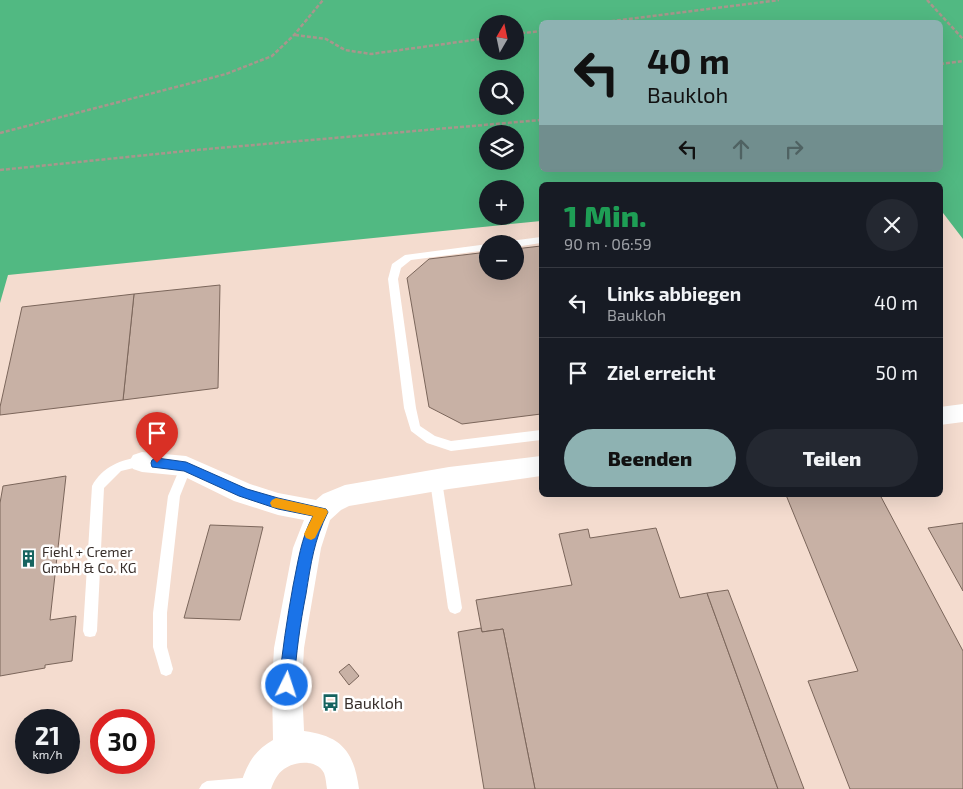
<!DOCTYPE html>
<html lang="de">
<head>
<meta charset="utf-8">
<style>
  :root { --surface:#171b24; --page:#242831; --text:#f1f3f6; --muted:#9ea1a6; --line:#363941; --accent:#8eb2b2 }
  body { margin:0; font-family:"Exo 2",sans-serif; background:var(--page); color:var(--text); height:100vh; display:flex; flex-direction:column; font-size:19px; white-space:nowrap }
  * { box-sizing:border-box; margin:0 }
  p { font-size:16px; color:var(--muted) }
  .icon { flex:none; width:28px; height:28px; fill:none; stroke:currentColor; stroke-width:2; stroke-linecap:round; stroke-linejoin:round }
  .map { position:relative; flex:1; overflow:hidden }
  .details { position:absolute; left:539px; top:182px; width:404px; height:315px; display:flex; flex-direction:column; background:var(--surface); border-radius:8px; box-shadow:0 5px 20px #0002 }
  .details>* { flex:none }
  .top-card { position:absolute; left:539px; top:20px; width:404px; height:152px; border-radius:8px; box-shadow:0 5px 20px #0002; background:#8eb2b2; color:#111; overflow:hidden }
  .needle { width:32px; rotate:9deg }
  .buttons { position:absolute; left:479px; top:15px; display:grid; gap:10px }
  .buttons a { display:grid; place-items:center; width:45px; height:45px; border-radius:50%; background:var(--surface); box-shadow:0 5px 20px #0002; font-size:25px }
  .speed { position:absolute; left:15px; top:709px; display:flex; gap:10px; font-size:25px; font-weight:700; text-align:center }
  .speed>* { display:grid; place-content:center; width:65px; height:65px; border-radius:50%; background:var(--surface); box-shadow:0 5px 20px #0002; line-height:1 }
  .speed small { font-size:12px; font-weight:400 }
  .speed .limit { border:8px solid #d22; background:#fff; color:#111 }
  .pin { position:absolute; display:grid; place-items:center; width:42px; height:42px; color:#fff; margin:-51px -21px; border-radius:50% 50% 50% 0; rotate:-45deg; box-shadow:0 0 5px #0007 }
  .pin .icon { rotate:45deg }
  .me { position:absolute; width:55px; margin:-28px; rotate:4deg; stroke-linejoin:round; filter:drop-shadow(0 0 4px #0008) }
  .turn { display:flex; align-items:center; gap:18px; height:105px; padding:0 25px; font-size:22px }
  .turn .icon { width:65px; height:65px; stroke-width:2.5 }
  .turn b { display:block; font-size:35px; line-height:42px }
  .lanes { display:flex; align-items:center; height:48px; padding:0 25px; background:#0003; justify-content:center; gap:25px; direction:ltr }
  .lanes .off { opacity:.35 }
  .round { display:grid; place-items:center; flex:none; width:52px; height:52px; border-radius:26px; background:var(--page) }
  .overview { display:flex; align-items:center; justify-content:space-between; height:85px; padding:0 25px }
  h1 { font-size:30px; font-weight:800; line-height:38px; color:#1e9e55 }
  .button { display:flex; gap:10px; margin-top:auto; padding:10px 25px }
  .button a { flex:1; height:58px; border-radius:30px; background:var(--accent); color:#111; font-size:20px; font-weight:800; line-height:58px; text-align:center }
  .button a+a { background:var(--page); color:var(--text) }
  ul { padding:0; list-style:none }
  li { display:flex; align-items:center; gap:15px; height:70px; padding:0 25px; border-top:1px solid var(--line) }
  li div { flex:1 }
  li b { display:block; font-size:19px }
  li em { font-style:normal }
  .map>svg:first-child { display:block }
</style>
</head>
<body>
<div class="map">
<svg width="963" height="789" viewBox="0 0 963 789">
  <rect width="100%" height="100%" fill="#f4dccf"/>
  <!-- forest -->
  <path fill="#51b982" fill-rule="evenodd" d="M0,0H963V239L940,209V185H922L920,183L895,185H541V221L8,275L0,303ZM940,22V170H541V22ZM488,24H515V51H488ZM488,79H515V106H488ZM488,134H515V161H488ZM488,189H515V216H488Z"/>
  <!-- building -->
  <g fill="#c8b1a5" stroke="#7b665b">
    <path d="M541,246V414L462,424L429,407L407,278L429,259L488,252V271H515V249Z"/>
    <path d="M220,285L218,388L123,400L134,294Z"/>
    <path d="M134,294L123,400L0,415V407L22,307Z"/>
    <path d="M66,476L50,620L76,616L72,661L45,665V668L0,676V503L3,486Z"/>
    <path d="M786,495H880L963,651V789H850L808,681L858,671Z"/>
    <path d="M963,523V591L928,528Z"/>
    <path d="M210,525L263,527L240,620L184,618Z"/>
    <path d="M656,528L680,598L707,593L778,789H535L503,629L482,632L476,600L572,585L559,534L588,529L590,538Z"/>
    <path d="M728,590L804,789H778L707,593Z"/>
    <path d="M481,628L482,632L503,629L535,789H484L458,632Z"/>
    <path d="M349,664L359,676L349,685L339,672Z"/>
  </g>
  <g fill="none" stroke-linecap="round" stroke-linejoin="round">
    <!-- path -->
    <g stroke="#a8968c" stroke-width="2.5" stroke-dasharray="4 2" stroke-linecap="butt">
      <path d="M927,0L963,39"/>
      <path d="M605,22L779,0"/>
      <path d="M515,34L541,31"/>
      <path d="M295,35L326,39L345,50L371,54L488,38"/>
      <path d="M940,64L963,61"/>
      <path d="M0,133L226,74L272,56L294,35L323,0"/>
      <path d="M0,170L196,150L541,120"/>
    </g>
    <!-- lane -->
    <g fill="#fff" fill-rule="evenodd">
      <path d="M541,237V243L515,247V244H505L510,241Z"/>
      <path d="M488,244V250L411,260L401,268L398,279L416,408L420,426L435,436L451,441L541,430V440L451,451L427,443L411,431L404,408L388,279L392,264L405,255Z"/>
      <path d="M142,457L146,459L148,462L146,465L121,471L104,488L97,631L95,636L90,637L85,636L83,631L92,486C102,467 121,459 142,457Z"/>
      <path d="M186,461L190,463L192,466L180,496L167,613V647L173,669L171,674L166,676L161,674L153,647V613L168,496L182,463Z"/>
      <path d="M436,476L440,477L442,481L462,608L460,612L455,614L450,612L448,608L430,481L432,477Z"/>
      <path d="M254,777L259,780L262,785L260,789H199L202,784L207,781Z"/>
    </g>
    <!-- street -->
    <g fill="#fff" fill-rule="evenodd">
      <path d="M963,404V422L940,425V407Z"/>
      <path d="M142,452L186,456L250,484L278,493L316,500L323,494L345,485L449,467L541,456V476L449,489L349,506L341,510L330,520L321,548L304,648L302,685L304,731C342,736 354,752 359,789H327C326,784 326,778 324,773C317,759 295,761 284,769C277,774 274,781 271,789H239C246,767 252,752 273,740L272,685L274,648L293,548L304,520L278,515L234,501L183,476L142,472L133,469L129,462L133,455Z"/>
    </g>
  </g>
  <!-- route -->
  <path fill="#1a73e8" stroke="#114b97" d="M157,458L186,462L247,489L278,498L326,509L328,512C314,540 311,563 306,594C300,624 296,654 294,685L292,690L287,692L282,690L279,685C282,652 287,619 293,586C298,562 301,538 313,516L278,509L239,496L184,471L152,467L151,463L152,460Z"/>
  <!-- slow -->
  <path fill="#f59e0b" d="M276,498L326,509L328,512L315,538L311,540L306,538L304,534L313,516L272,507L270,503L272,500Z"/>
  <!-- icons -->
  <defs>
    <symbol id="building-bare" viewBox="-9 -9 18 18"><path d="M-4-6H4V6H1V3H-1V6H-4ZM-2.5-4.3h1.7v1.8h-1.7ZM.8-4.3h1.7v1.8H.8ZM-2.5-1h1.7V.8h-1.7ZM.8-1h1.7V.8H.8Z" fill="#15635f" stroke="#fff" stroke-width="2.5" paint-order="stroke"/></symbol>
    <symbol id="bus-bare" viewBox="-9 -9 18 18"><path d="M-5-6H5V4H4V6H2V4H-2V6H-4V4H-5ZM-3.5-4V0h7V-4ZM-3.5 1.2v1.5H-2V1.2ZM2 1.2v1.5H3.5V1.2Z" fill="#15635f" stroke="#fff" stroke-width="2.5" paint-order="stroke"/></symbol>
  </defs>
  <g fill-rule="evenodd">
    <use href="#building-bare" x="16" y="546" width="25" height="25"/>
    <use href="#bus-bare" x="318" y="690" width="25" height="25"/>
  </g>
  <g text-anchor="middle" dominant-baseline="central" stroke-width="5" stroke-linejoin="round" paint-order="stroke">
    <!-- poi labels -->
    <g font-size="14" fill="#372e2a" stroke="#fff" text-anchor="start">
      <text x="42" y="551">Fiehl + Cremer<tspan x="42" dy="16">GmbH &amp; Co. KG</tspan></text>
    </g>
    <!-- near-poi labels -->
    <g font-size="16" fill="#372e2a" stroke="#fff" text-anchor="start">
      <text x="344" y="702">Baukloh</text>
    </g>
  </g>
</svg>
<div class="buttons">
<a><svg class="needle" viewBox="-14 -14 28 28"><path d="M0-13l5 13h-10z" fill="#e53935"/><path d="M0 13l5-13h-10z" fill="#9ea1a6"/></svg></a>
<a><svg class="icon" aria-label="search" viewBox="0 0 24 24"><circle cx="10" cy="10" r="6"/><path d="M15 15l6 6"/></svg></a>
<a><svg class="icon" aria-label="layers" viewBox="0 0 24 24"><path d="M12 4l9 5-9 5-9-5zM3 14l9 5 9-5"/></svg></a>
<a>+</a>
<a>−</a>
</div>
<div class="speed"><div>21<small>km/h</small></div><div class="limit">30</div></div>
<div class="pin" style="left:157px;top:463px;background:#d93025"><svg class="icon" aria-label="arrive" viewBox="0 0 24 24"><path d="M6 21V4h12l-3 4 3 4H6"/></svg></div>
<svg class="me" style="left:287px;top:685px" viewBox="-20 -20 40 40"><circle r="17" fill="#1a73e8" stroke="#fff" stroke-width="3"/><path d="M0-11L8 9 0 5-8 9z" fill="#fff"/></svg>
<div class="top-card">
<div class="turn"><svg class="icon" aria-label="left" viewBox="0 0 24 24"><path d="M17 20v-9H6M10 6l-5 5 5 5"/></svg><div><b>40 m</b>Baukloh</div></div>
<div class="lanes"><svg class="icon" aria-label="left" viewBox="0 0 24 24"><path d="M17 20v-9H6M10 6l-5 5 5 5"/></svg><svg class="icon off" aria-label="ahead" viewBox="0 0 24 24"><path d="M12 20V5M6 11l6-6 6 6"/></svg><svg class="icon off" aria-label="right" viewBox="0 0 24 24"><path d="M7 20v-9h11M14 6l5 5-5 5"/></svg></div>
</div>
<section class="details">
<div class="overview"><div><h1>1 Min.</h1><p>90 m · 06:59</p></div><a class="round"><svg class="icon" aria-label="close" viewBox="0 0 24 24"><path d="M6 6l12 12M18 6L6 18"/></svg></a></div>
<ul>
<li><svg class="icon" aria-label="left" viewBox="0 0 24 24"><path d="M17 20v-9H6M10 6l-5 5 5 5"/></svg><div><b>Links abbiegen</b><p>Baukloh</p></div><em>40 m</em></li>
<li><svg class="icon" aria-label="arrive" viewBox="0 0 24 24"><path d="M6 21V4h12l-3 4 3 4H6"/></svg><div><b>Ziel erreicht</b></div><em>50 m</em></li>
</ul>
<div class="button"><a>Beenden</a><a>Teilen</a></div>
</section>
</div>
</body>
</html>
